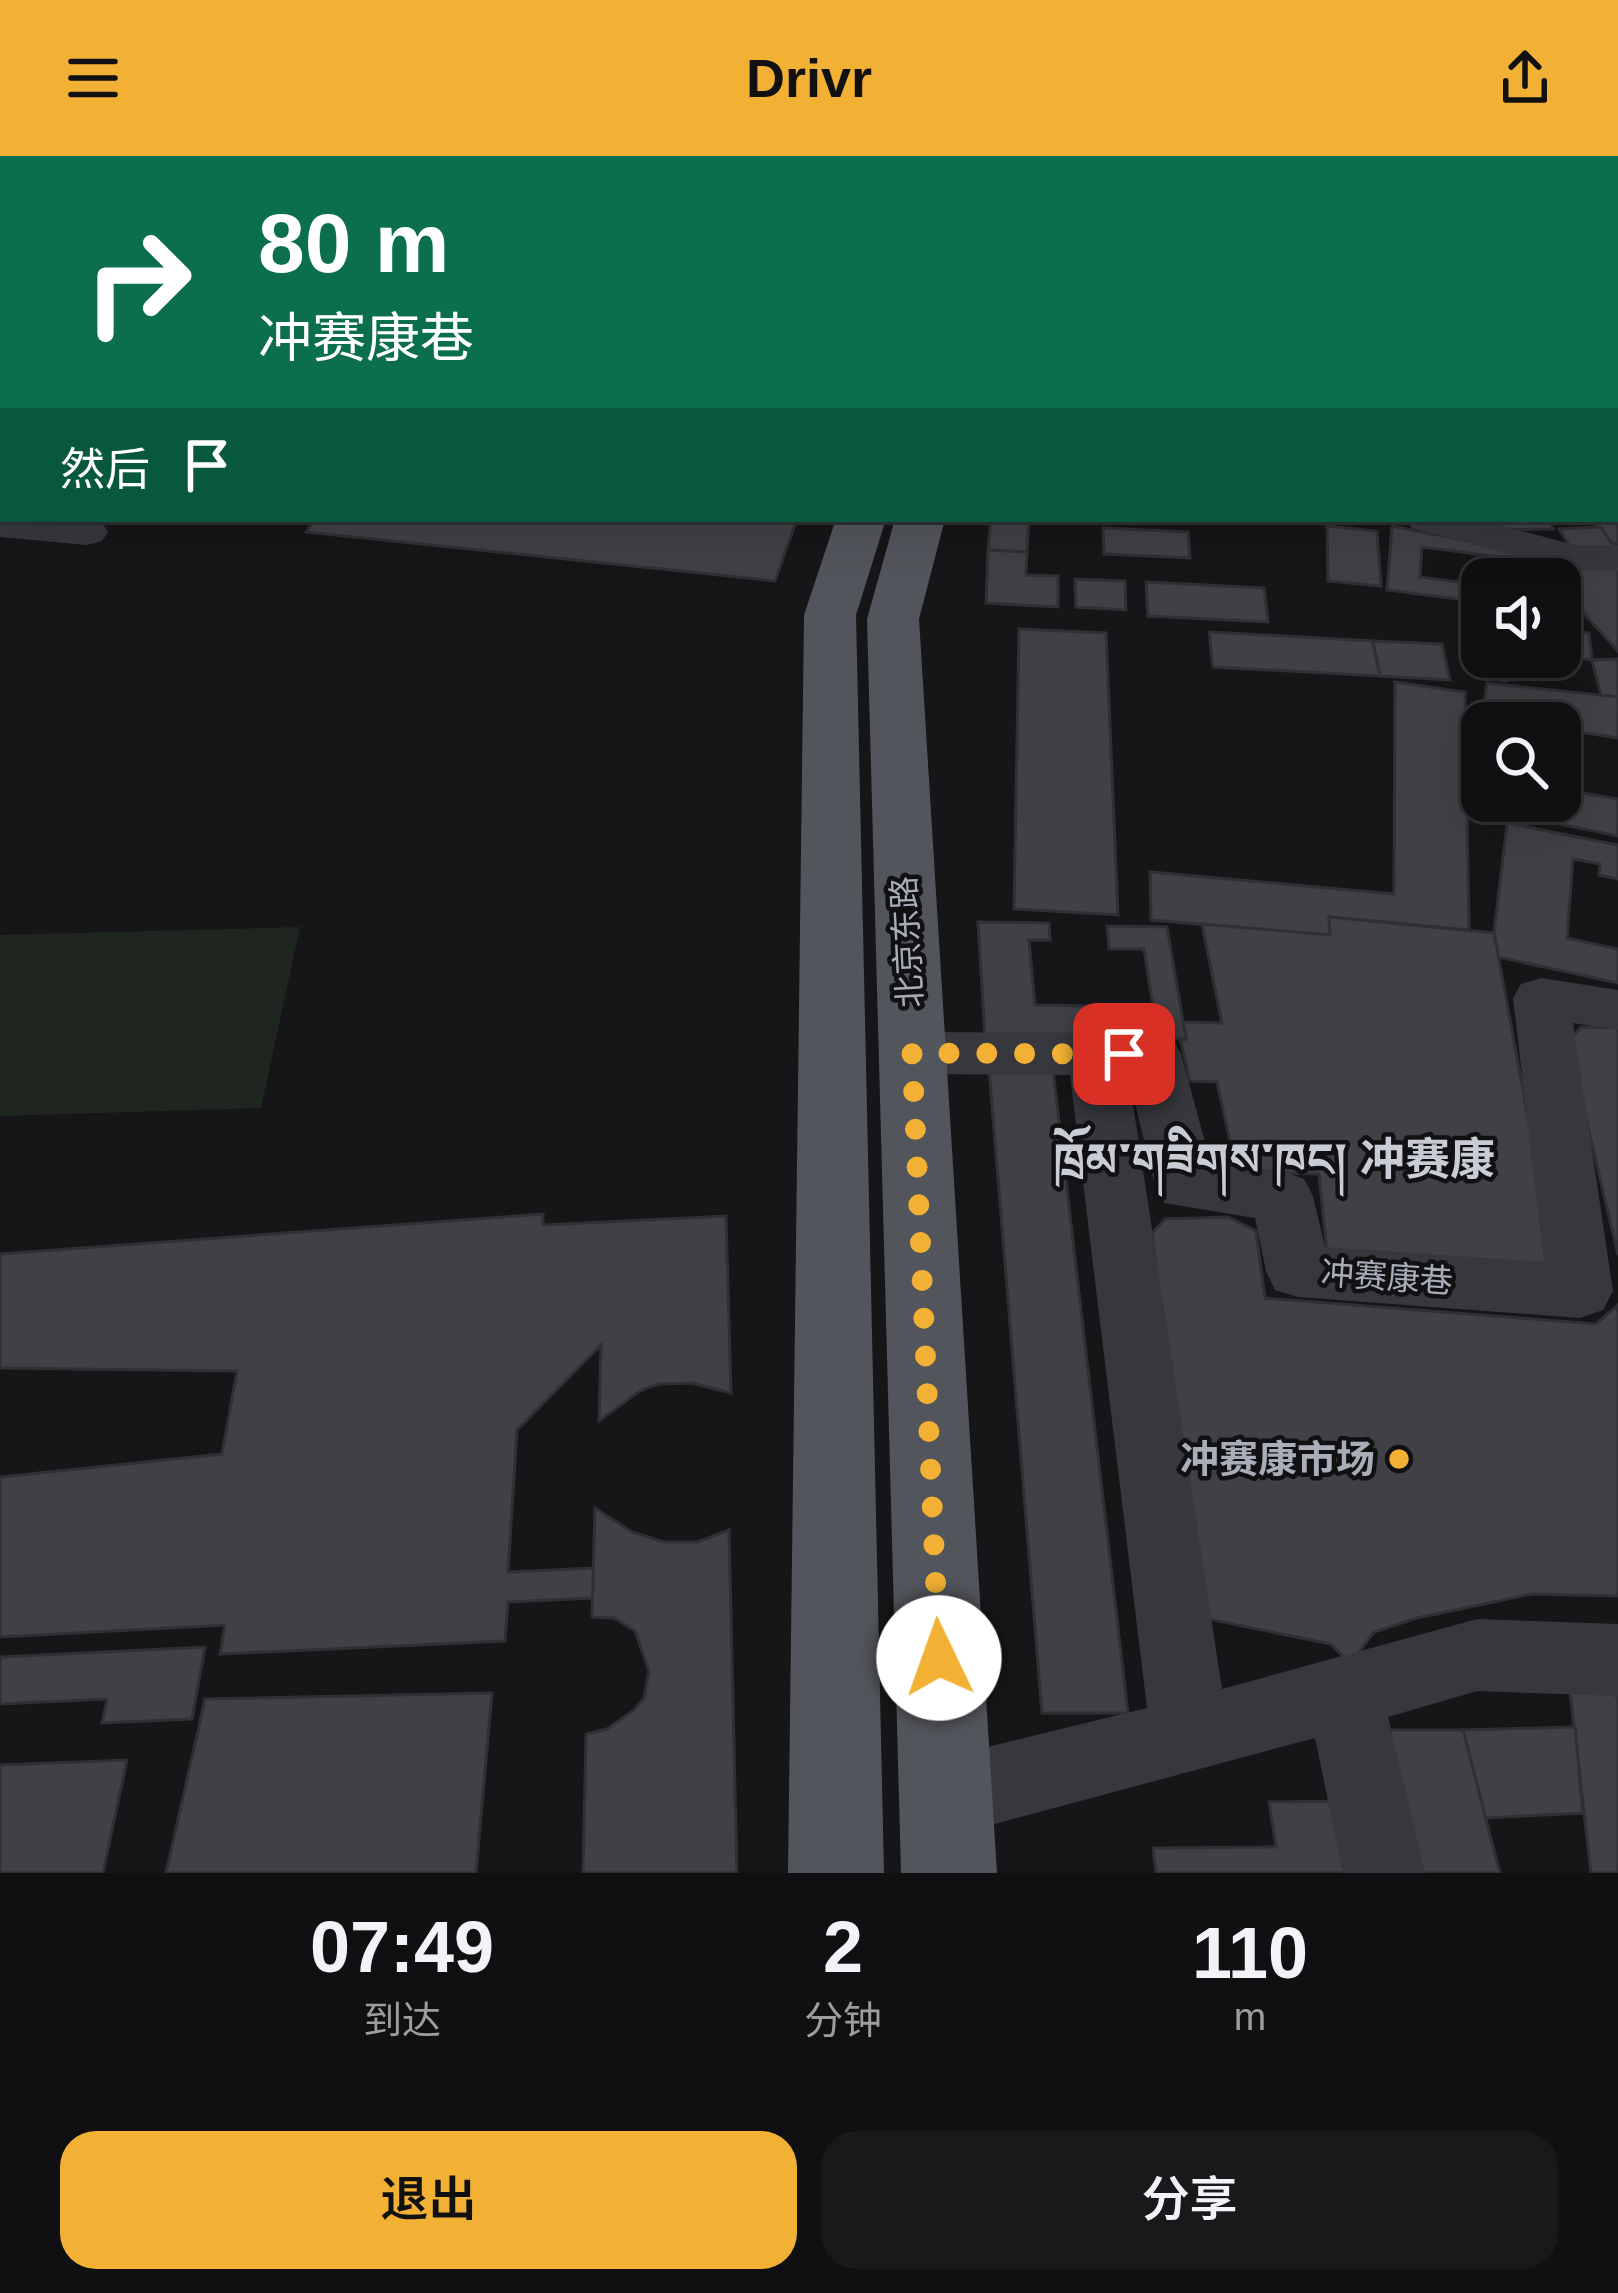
<!DOCTYPE html>
<html lang="zh">
<head>
<meta charset="utf-8">
<style>
  :root { --surface:#101012; --page:#19191b; --text:#f1f3f6; --muted:#9c9d9f; --line:#303032; --accent:#f2b134 }
  body { margin:0; font-family:Arial,"Noto Sans SC","Noto Serif Tibetan",sans-serif; background:var(--page); color:var(--text); height:100vh; display:flex; flex-direction:column; font-size:45px; white-space:nowrap }
  * { box-sizing:border-box; margin:0 }
  p { font-size:39px; color:var(--muted) }
  .icon { flex:none; width:66px; height:66px; fill:none; stroke:currentColor; stroke-width:2; stroke-linecap:round; stroke-linejoin:round }
  .map { position:relative; height:1717px; overflow:hidden }
  .sheet { display:flex; flex-direction:column; background:var(--surface); flex:1 }
  .sheet>* { flex:none }
  .guide { position:absolute; left:0px; top:0px; width:1620px; height:366px; box-shadow:0 12px 48px #0002,0 0 0 3px var(--line); background:#0b6e4f; color:#fff; overflow:hidden }
  .buttons { position:absolute; left:1461px; top:402px; display:grid; gap:24px }
  .buttons a { display:grid; place-items:center; width:120px; height:120px; border-radius:24px; background:var(--surface); box-shadow:0 12px 48px #0002,0 0 0 3px var(--line); font-size:60px }
  .pin { position:absolute; display:grid; place-items:center; width:102px; height:102px; color:#fff; margin:-51px; border-radius:24px; box-shadow:0 6px 18px #0006 }
  .me { position:absolute; width:132px; margin:-66px; rotate:357deg; stroke-linejoin:round; filter:drop-shadow(0 0 9px #0008) }
  .turn { display:flex; align-items:center; gap:42px; height:252px; padding:0 60px; font-size:54px }
  .turn .icon { width:156px; height:156px; stroke-width:2.5 }
  .turn b { display:block; font-size:84px; line-height:102px }
  .then { display:flex; align-items:center; height:114px; padding:0 60px; background:#0003; gap:24px; font-size:45px }
  .eta { display:flex; justify-content:space-evenly; align-items:center; height:204px; text-align:center }
  .eta b { font-size:72px; font-weight:600; line-height:84px }
  .cta { display:flex; gap:24px; margin-top:auto; padding:24px 60px }
  .cta a { flex:1; height:138px; border-radius:36px; background:var(--accent); color:#111; font-size:48px; font-weight:600; line-height:138px; text-align:center }
  .cta a+a { background:var(--page); color:var(--text) }
  header { display:flex; justify-content:space-between; align-items:center; height:156px; padding:0 60px; background:var(--accent); color:#111; font-size:54px; font-weight:600 }
  .map>svg:first-child { display:block }
</style>
</head>
<body>
<header><svg class="icon" aria-label="menu" viewBox="0 0 24 24"><path d="M4 6h16M4 12h16M4 18h16"/></svg>Drivr<svg class="icon" aria-label="share" viewBox="0 0 24 24"><path d="M12 15V3M7 8l5-5 5 5M5 13v7h14v-7"/></svg></header>
<div class="map">
<svg width="1618" height="1717" viewBox="0 0 1618 1717">
  <rect width="100%" height="100%" fill="#161618"/>
  <!-- green -->
  <path fill="#1e261f" d="M300,771L261,952L0,960V779Z"/>
  <!-- building -->
  <g fill="#404145" stroke="#303034" stroke-width="3">
    <path d="M1618,349V388H1612L1590,363H1617Z"/>
    <path d="M315,363H797L775,425L306,376Z"/>
    <path d="M991,363H1029L1027,396L988,394Z"/>
    <path d="M1495,363H1547L1553,373L1502,374Z"/>
    <path d="M1327,370L1377,375L1381,430L1328,425Z"/>
    <path d="M1392,370L1551,401L1553,423H1515V403L1422,391L1420,421L1482,429V446L1387,434Z"/>
    <path d="M1601,371L1617,396L1574,397L1559,373Z"/>
    <path d="M1103,372L1188,376L1190,402L1104,398Z"/>
    <path d="M988,394L1027,396L1026,419L1058,420V451L986,447Z"/>
    <path d="M1618,408V495L1587,461L1558,409Z"/>
    <path d="M1075,423L1125,425L1126,454L1076,451Z"/>
    <path d="M1146,426L1264,432L1268,466L1148,460Z"/>
    <path d="M1560,456L1577,458L1579,476L1589,477L1592,504L1562,500Z"/>
    <path d="M1019,473L1106,477L1118,759L1014,753Z"/>
    <path d="M1209,476L1373,485L1380,520L1213,511Z"/>
    <path d="M1373,485L1442,488L1450,524L1380,520Z"/>
    <path d="M1477,502L1503,504L1506,525L1481,522Z"/>
    <path d="M1618,503V541L1601,539L1592,504Z"/>
    <path d="M1395,526L1465,536L1469,774L1329,761L1330,779L1151,764L1150,716L1394,738Z"/>
    <path d="M1487,527L1618,541V582L1560,573V567H1482V645H1560V633L1618,643V680L1467,649Z"/>
    <path d="M1507,667L1618,689V723L1599,719L1600,708L1573,703L1567,782L1618,793V827L1498,801L1494,777Z"/>
    <path d="M1329,761L1494,777L1556,1112L1327,1096L1319,1018L1237,1016L1217,926L1190,925L1180,883H1186L1183,866L1222,867L1202,768L1330,779Z"/>
    <path d="M978,766L1049,767L1050,784H1029L1035,849L1153,851L1144,793H1109L1107,770L1167,771L1186,883L985,880Z"/>
    <path d="M1581,871L1618,872V1099L1568,885Z"/>
    <path d="M989,913H1053L1128,1557H1042Z"/>
    <path d="M543,1058V1069L726,1060L731,1237L692,1227L659,1228L641,1234L599,1265L601,1189L517,1274L508,1416L594,1412L593,1442L508,1446L505,1485L220,1498L225,1469L0,1481V1321L222,1298L237,1215L0,1212V1098Z"/>
    <path d="M1228,1061L1256,1075L1265,1142L1596,1168L1618,1149V1440L1532,1438L1417,1462L1374,1476L1350,1508L1331,1488L1198,1461L1152,1077L1165,1063Z"/>
    <path d="M595,1352L632,1376L664,1386H698L729,1374L737,1717H583L586,1578L607,1573L634,1554L644,1542L649,1515L635,1475L614,1462L592,1461Z"/>
    <path d="M205,1491L192,1563L102,1567L107,1543L0,1548V1501Z"/>
    <path d="M1569,1527L1618,1540V1717H1591Z"/>
    <path d="M492,1537L476,1717H166L205,1543Z"/>
    <path d="M1575,1571L1583,1657L1485,1662L1463,1574Z"/>
    <path d="M1380,1574H1463L1500,1717H1413Z"/>
    <path d="M127,1604L103,1717H0V1609Z"/>
    <path d="M1347,1645L1362,1717H1156L1153,1692L1276,1691L1269,1646Z"/>
  </g>
  <g fill="none" stroke-linecap="round" stroke-linejoin="round">
    <!-- minor -->
    <g fill="#37383d" fill-rule="evenodd">
      <path d="M1506,0H1539L1541,3H1508Z"/>
      <path d="M1617,104L1618,105V127L1617,126Z"/>
      <rect x="1617" y="208" width="1" height="23"/>
      <rect x="0" y="236" width="3" height="24"/>
      <path d="M0,355L3,363L102,367L108,376L102,385L87,389L0,381Z"/>
      <path d="M1406,363H1476L1575,389H1618V415H1574L1412,372Z"/>
      <path d="M1541,822L1618,834V874L1573,867L1613,1135L1603,1154L1580,1162L1298,1141L1275,1134L1266,1115L1255,1062L1164,1047L1155,1030L1129,922L1222,1533L1477,1463L1618,1468V1540L1477,1535L1388,1561L1425,1717H1343L1315,1582L946,1681L918,1669L906,1641L918,1613L946,1601L1147,1552L1070,919L912,918L891,912L883,897L891,882L912,876L1152,877L1173,883L1181,898L1211,1008L1282,1015L1304,1023L1313,1040L1325,1091L1544,1106L1513,842L1521,828Z"/>
    </g>
    <!-- major -->
    <g fill="#53555c" fill-rule="evenodd">
      <rect x="912" y="0" width="36" height="3"/>
      <path d="M836,363H886L856,459L884,1717H788L804,459Z"/>
      <path d="M895,363H945L919,463L997,1717H901L867,463Z"/>
    </g>
  </g>
  <g fill="none" stroke-linecap="round" stroke-linejoin="round">
    <!-- route -->
    <path stroke="#f2b134" stroke-width="21" stroke-dasharray="0 37.8" d="M939,1502L912,897L1124,898"/>
  </g>
  <!-- markers -->
  <circle fill="#f2b134" stroke="#111113" stroke-width="4.5" cx="1399" cy="1303" r="12"/>
  <g text-anchor="middle" dominant-baseline="central" stroke-width="9" stroke-linejoin="round" paint-order="stroke">
    <!-- street labels -->
    <g font-size="33" fill="#a8adb8" stroke="#111113">
      <text transform="translate(907 786) rotate(-93)">北京东路</text>
      <text transform="translate(1387 1121) rotate(4)">冲赛康巷</text>
    </g>
    <!-- near-poi labels -->
    <g font-size="39" font-weight="bold" fill="#a8adb8" stroke="#111113" text-anchor="end">
      <text x="1375" y="1303">冲赛康市场</text>
    </g>
    <!-- district labels -->
    <g font-size="45" font-weight="bold" fill="#c9ccd4" stroke="#111113">
      <text x="1274" y="1003">ཁྲོམ་གཟིགས་ཁང། 冲赛康</text>
    </g>
  </g>
</svg>
<div class="buttons">
<a><svg class="icon" aria-label="sound" viewBox="0 0 24 24"><path d="M4 9h4l5-4v14l-5-4H4zM17 9q2 3 0 6"/></svg></a>
<a><svg class="icon" aria-label="search" viewBox="0 0 24 24"><circle cx="10" cy="10" r="6"/><path d="M15 15l6 6"/></svg></a>
</div>
<div class="pin" style="left:1124px;top:898px;background:#d93025"><svg class="icon" aria-label="arrive" viewBox="0 0 24 24"><path d="M6 21V4h12l-3 4 3 4H6"/></svg></div>
<svg class="me" style="left:939px;top:1502px" viewBox="-20 -20 40 40"><circle r="19" fill="#fff"/><path d="M0-13L10 11 0 6-10 11z" fill="#f2b134"/></svg>
<div class="guide">
<div class="turn"><svg class="icon" aria-label="right" viewBox="0 0 24 24"><path d="M7 20v-9h11M14 6l5 5-5 5"/></svg><div><b>80 m</b>冲赛康巷</div></div>
<div class="then">然后<svg class="icon" aria-label="arrive" viewBox="0 0 24 24"><path d="M6 21V4h12l-3 4 3 4H6"/></svg></div>
</div>
</div>
<section class="sheet">
<div class="eta">
<div><b>07:49</b><p>到达</p></div>
<div><b>2</b><p>分钟</p></div>
<div><b>110</b><p>m</p></div>
</div>
<div class="cta"><a>退出</a><a>分享</a></div>
</section>
</body>
</html>
